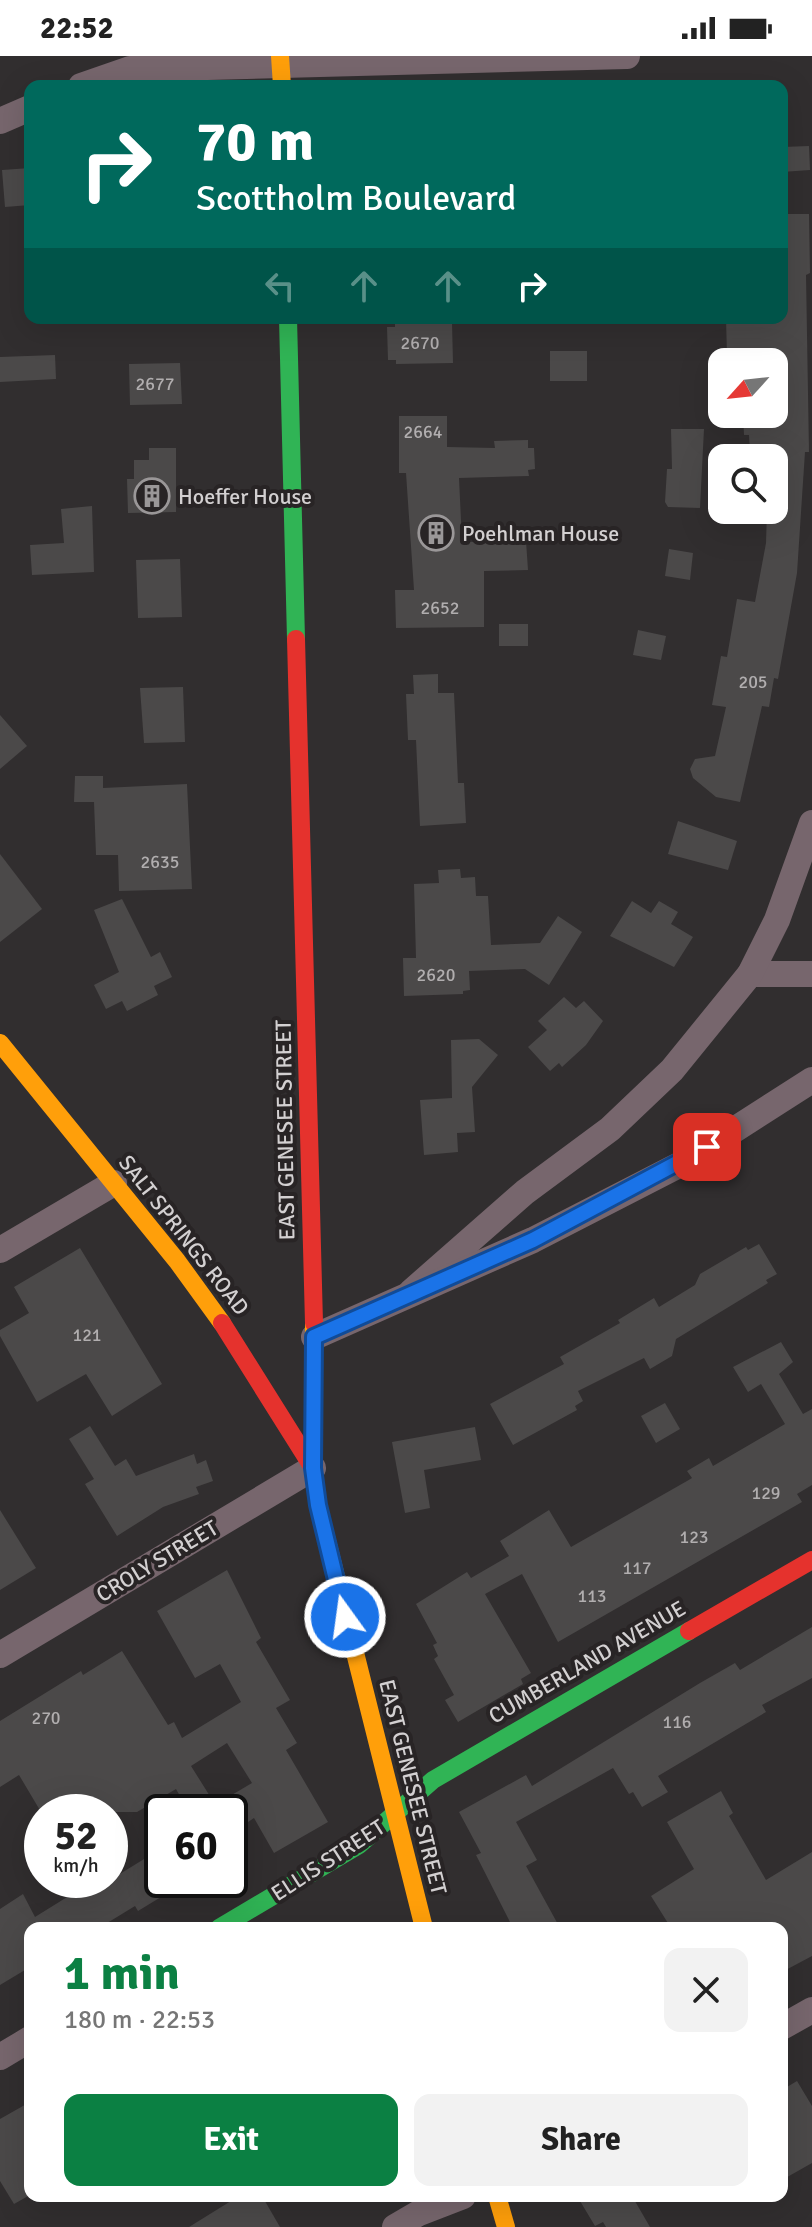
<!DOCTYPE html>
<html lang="en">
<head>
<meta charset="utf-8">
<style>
  :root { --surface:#fff; --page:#f2f2f2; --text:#222; --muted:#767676; --accent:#0b8043 }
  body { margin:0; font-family:Signika,sans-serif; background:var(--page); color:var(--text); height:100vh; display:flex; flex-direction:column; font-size:30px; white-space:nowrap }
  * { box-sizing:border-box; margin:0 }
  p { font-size:26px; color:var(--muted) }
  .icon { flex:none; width:44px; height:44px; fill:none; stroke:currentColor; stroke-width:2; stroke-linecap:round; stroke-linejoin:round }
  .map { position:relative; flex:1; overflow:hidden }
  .sheet { position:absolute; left:24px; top:1866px; width:764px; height:280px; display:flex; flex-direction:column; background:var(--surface); border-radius:16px; box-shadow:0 8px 32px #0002 }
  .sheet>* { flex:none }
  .top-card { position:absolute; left:24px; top:24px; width:764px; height:244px; border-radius:16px; box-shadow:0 8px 32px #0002; background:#00695c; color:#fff; overflow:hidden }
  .needle { width:52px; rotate:243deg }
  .tools { position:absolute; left:708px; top:292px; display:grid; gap:16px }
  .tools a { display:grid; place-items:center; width:80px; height:80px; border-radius:16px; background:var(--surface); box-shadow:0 8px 32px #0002; font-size:40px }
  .speed { position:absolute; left:24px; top:1738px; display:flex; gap:16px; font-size:40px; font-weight:700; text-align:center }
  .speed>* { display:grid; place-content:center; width:104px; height:104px; border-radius:50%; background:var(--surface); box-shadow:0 8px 32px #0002; line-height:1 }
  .speed small { font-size:20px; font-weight:400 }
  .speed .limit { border:4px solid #111; border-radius:12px; background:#fff; color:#111 }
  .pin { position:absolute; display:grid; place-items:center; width:68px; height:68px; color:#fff; margin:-34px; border-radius:16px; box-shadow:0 4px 12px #0006 }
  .me { position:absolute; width:88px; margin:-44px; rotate:346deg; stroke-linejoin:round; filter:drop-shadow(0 0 6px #0008) }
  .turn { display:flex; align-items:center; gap:28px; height:168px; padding:0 40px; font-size:36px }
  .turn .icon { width:104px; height:104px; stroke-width:2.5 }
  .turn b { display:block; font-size:56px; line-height:68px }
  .lanes { display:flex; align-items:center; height:76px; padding:0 40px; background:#0003; justify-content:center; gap:40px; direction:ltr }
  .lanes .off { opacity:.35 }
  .round { display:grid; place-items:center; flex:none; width:84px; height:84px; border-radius:16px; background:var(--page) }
  .overview { display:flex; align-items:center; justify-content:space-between; height:136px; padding:0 40px }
  h1 { font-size:48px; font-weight:700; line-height:60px; color:var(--accent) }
  .button { display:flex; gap:16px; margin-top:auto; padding:16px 40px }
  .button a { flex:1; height:92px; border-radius:16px; background:var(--accent); color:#fff; font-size:32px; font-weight:700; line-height:92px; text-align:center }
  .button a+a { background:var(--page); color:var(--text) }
  .status { display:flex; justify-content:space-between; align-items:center; height:56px; padding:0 40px; background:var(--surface); direction:ltr }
  .status svg { height:22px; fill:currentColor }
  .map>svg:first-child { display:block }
</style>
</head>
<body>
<div class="status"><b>22:52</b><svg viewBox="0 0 49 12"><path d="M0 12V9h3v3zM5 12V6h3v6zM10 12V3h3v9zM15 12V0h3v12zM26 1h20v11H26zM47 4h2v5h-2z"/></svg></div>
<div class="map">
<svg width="812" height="2171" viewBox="0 0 812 2171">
  <rect width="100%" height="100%" fill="#312e2f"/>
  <!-- building -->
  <g fill="#4b4949">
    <path d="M809,90L810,114L782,116V91Z"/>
    <path d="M30,112V149L5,151L2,114Z"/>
    <path d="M782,158H809L810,217L806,219L809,396H805L797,517L778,623L774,622L769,651L762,650L740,746L716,741L693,722L690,713L695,703L715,700L726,651L712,649L721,600L727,601L737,543L755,546L766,487L767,454H774V397H750L749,379H744L743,358H774V303L746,304V299L727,300L726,262H782Z"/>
    <path d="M452,266L453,307L396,308V304H388L387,271H395V267Z"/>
    <rect x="550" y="295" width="37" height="30"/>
    <path d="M55,299L56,323L0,326V301Z"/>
    <path d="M180,307L182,348L130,349L129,308Z"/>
    <path d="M399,360H447V391L495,392L494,385L528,384V392H534L535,413L528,414L529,420L459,422L462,486L526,485L528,514L484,515V571L396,572L395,534H414L406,417H399Z"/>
    <path d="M671,373H704L700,452L668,451L665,446L667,413H672Z"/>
    <path d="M149,392H176V456L128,457L127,423H134V404H149Z"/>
    <path d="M92,450L94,516L32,519L30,489L64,487L61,453Z"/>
    <path d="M669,493L693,497L690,524L665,520Z"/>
    <path d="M180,503L182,561L138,562L136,504Z"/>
    <rect x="499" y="568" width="29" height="22"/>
    <path d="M638,574L666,580L661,604L633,599Z"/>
    <path d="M438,618V637H454L458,727H464L466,767L420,770L416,684H408L406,638H414L413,619Z"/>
    <path d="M183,631L185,686L144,687L140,632Z"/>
    <path d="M0,659L27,690L0,713Z"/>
    <path d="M75,720H103V732L187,728L192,833L119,835L118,799H96L94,746H74Z"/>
    <path d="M678,765L737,785L728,814L668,798Z"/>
    <path d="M0,798L42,853L0,886Z"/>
    <path d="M460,813L461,822L475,821L476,840H488L491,889L540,887L558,860L582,876L549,929L525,913L469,915L470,934L463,935V938L404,940L403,902H416L414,828L439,827L438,814Z"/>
    <path d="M122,843L151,901L160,896L172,921L154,930L158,939L127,955L122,945L106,953L94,929L119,916L94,854Z"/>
    <path d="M632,845L651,857L659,845L678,856L671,868L693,881L674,911L610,880Z"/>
    <path d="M564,941L576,952L584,945L603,965L586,989L562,1011L559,1007L550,1015L528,991L547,974L538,965Z"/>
    <path d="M479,983L498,999L472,1031L475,1076L457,1077L458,1096L424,1099L420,1044L452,1042L451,984Z"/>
    <path d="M759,1188L777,1218L766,1224L768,1227L676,1283L672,1300L650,1313L644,1302L578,1335L583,1345L575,1350L577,1354L513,1389L490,1348L564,1308L560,1301L620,1267L618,1264L654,1242L659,1251L695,1229L700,1218L746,1191L748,1194Z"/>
    <path d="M80,1192L162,1328L112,1360L86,1318L37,1346L0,1280V1274L29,1257L14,1231Z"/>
    <path d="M781,1286L793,1306L779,1318L803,1358L812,1353V1429L797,1438L802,1446L558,1586L522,1518L485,1538L531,1617L521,1623L523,1628L458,1666L445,1644L454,1639L434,1603L438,1600L433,1589L437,1587L416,1548L467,1516L471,1522L509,1500L500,1485L549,1454L571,1491L687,1425L692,1422L687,1415L709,1402L713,1410L785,1368L761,1328L748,1336L733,1311Z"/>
    <path d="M665,1347L680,1373L656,1387L641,1360Z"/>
    <path d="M90,1370L115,1410L126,1403L136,1420L194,1398L197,1408L206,1404L213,1425L196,1431L199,1438L163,1451L117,1480L85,1428L94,1423L69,1383Z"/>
    <path d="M475,1371L481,1404L424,1414L430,1452L405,1457L392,1386Z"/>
    <path d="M0,1454L36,1512L0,1534Z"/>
    <path d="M227,1514L261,1582L256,1586L290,1644L276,1652L297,1687L286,1694L328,1766L274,1797L254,1762L230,1778V1740L252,1727L227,1687L191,1710L213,1745L195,1756H189L176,1733L137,1756H41L19,1719L0,1731V1665L81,1615L83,1619L122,1595L168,1669L174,1666L182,1682L241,1646L220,1608L195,1622L157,1555Z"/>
    <path d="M812,1571V1622L762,1649L766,1656L658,1720L668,1736L642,1751L633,1736L629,1738L613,1712L516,1766L537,1804L526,1810L560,1872H513L476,1799L481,1797L459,1756L526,1719L532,1730L700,1627L735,1607L740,1614Z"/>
    <path d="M721,1735L733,1757L729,1760L766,1824L812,1796V1900L782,1916V1872H671L651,1840L694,1813L667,1766Z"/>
    <path d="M162,1792V1824H189L138,1855L135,1850L99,1872H30V1911L0,1929V1853L23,1838L35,1861L80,1833L82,1837L103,1824H110Z"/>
    <path d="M797,2025L812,2050V2107L782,2124V2034Z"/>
    <path d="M30,2046V2139L14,2148L0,2125V2063Z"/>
    <path d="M239,2140H262L280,2171H189Z"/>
    <path d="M577,2140H632L650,2171H606L603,2166L595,2170Z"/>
  </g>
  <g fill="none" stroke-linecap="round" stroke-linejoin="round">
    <!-- street -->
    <g stroke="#77666d" stroke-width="26">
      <path d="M81,30L130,13L627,0"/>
      <path d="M0,65L30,52"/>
      <path d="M750,918H812"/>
      <path d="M0,1194L114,1127"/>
      <path d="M411,1236L525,1136L610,1073L672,1014L750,918L777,864L812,767"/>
      <path d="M314,1281L533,1184L681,1108L812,1024"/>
      <path d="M0,1599L313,1412"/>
      <path d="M782,1971L812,1954"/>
      <path d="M0,2001L30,1983"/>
      <path d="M395,2171L419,2157L463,2140"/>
    </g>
    <!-- fast -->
    <g stroke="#30b455" stroke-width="18">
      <path d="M288,262L296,583"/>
      <path d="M219,1872L359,1789L433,1724L689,1575"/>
    </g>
    <!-- slow -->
    <g stroke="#ff9f0a" stroke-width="18">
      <path d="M280,0L282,30"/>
      <path d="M0,987L177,1205L222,1267"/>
      <path d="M314,1267L313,1412L318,1449L424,1872"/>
      <path d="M497,2140L506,2171"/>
    </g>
    <!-- jam -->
    <g stroke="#e5322d" stroke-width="18">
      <path d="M296,583L314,1267"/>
      <path d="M222,1267L313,1412"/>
      <path d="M689,1575L812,1504"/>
    </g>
  </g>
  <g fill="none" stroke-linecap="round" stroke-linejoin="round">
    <defs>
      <path id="route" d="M345,1561L318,1449L313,1412L314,1281L533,1184L707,1091"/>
    </defs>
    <!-- route casing -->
    <use href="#route" stroke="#114b97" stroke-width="20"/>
    <!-- route -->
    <use href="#route" stroke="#1a73e8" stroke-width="14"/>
  </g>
  <!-- icons -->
  <defs>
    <symbol id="building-ring" viewBox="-11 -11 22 22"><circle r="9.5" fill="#282425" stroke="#9a9798" stroke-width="1.5"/><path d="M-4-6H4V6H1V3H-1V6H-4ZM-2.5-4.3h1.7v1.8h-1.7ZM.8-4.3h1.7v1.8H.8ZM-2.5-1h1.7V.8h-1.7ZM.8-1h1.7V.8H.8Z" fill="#9a9798"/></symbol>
  </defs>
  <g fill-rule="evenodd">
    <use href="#building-ring" x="132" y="420" width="40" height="40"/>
    <use href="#building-ring" x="416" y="457" width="40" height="40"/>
  </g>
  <g text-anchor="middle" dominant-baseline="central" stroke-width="8" stroke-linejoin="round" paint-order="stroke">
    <!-- number labels -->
    <g font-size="18" fill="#b1aeaf">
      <text x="420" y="287">2670</text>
      <text x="155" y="328">2677</text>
      <text x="423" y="376">2664</text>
      <text x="440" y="552">2652</text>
      <text x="753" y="626">205</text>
      <text x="160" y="806">2635</text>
      <text x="436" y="919">2620</text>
      <text x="87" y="1279">121</text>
      <text x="766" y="1437">129</text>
      <text x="694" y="1481">123</text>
      <text x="637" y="1512">117</text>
      <text x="592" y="1540">113</text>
      <text x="46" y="1662">270</text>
      <text x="677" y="1666">116</text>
    </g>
    <!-- poi labels -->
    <g font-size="22" fill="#d3d0d1" stroke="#282425" text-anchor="start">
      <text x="178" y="440">Hoeffer House</text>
      <text x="462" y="477">Poehlman House</text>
    </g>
    <!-- street labels -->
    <g font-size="22" fill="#d3d0d1" stroke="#282425">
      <text transform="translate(285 1074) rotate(-91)">EAST GENESEE STREET</text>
      <text transform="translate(184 1179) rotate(52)">SALT SPRINGS ROAD</text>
      <text transform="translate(157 1505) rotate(-31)">CROLY STREET</text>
      <text transform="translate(587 1606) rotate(-30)">CUMBERLAND AVENUE</text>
      <text transform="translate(413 1731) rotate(76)">EAST GENESEE STREET</text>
      <text transform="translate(328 1804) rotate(-33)">ELLIS STREET</text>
    </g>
  </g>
</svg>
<div class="tools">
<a><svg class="needle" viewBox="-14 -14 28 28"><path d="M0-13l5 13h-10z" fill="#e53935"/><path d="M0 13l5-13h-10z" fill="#767676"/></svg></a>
<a><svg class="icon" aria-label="search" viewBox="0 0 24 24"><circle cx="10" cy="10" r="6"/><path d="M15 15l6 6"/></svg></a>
</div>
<div class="speed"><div>52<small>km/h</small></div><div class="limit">60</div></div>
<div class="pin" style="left:707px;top:1091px;background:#d93025"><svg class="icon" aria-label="arrive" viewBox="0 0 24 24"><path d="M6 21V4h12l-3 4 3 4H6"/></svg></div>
<svg class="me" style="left:345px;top:1561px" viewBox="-20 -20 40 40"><circle r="17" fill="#1a73e8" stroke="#fff" stroke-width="3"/><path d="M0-11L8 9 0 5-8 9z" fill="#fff"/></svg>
<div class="top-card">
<div class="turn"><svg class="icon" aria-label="right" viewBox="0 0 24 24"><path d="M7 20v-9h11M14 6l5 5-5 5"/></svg><div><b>70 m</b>Scottholm Boulevard</div></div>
<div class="lanes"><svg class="icon off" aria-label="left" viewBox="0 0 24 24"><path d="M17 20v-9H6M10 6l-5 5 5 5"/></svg><svg class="icon off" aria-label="ahead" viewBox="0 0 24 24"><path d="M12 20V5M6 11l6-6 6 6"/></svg><svg class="icon off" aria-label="ahead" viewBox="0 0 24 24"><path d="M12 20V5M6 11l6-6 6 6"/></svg><svg class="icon" aria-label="right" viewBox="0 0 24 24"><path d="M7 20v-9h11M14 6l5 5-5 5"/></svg></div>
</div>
<section class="sheet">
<div class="overview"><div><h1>1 min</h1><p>180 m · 22:53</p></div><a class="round"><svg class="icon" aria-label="close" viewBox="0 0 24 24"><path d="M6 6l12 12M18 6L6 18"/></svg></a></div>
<div class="button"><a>Exit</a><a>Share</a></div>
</section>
</div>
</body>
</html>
